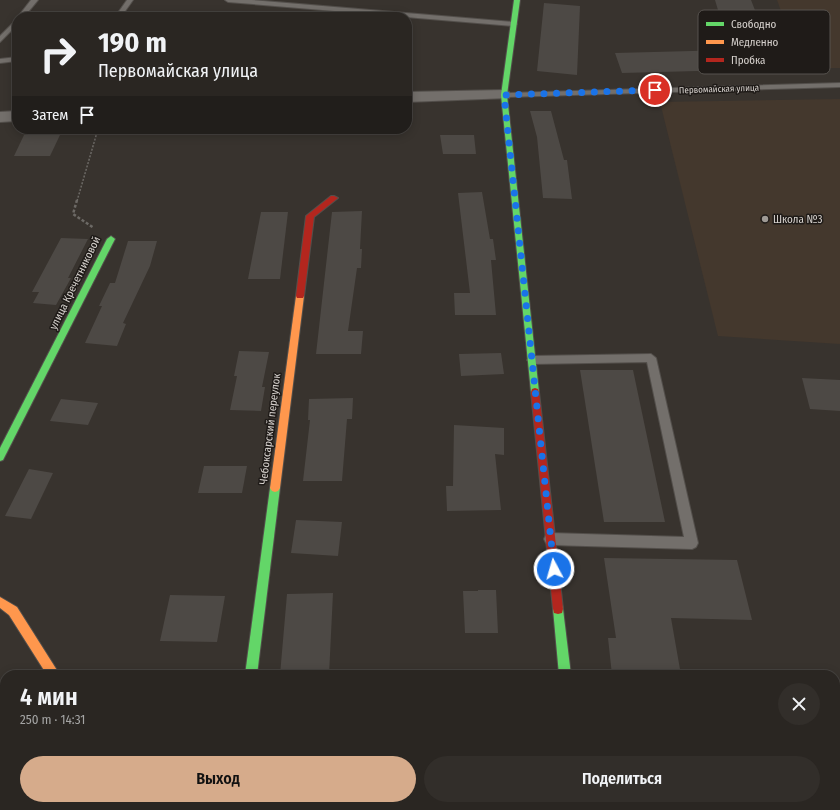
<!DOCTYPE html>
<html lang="ru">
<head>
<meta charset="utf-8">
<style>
  :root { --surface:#2a2622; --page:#322e2a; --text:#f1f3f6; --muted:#a5a5a5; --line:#464340; --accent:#d6ab8b }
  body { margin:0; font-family:"Fira Sans Condensed",sans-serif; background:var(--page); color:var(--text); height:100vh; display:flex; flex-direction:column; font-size:15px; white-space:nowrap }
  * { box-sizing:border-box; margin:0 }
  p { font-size:13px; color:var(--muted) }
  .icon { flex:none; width:22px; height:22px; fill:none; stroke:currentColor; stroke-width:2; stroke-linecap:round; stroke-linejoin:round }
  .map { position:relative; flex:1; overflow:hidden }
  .side { position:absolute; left:0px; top:670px; width:840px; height:140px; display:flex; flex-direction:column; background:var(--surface); border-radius:16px 16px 0 0; box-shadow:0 2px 10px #0003,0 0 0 1px var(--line) }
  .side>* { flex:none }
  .hud { position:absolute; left:12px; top:12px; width:400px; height:122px; border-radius:16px; box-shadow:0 2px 10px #0003,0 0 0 1px var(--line); background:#2a2622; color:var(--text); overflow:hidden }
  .pin { position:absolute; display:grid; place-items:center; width:34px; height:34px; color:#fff; margin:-17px; border:2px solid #fff; border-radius:50%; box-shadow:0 1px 4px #0007 }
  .me { position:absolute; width:44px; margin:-22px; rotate:354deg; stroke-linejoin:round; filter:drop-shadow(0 0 3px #0008) }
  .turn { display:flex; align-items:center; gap:14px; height:84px; padding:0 20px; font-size:18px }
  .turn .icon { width:52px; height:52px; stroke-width:2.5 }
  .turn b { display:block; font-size:28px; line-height:34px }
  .then { display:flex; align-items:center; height:38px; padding:0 20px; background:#0003; gap:8px; font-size:15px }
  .round { display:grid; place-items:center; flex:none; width:42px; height:42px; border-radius:21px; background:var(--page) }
  .headline { display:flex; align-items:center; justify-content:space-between; height:68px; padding:0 20px }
  h1 { font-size:24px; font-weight:600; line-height:30px }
  .action { display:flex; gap:8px; margin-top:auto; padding:8px 20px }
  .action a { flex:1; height:46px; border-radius:24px; background:var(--accent); color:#111; font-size:16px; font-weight:600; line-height:46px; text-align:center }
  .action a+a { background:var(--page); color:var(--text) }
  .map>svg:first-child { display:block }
</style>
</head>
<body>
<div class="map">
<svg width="840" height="810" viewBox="0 0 840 810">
  <rect width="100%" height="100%" fill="#38332e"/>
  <!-- built -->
  <g fill="#44382d">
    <path d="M777,0H840V68H802Z"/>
    <path d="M840,99V344L718,336L660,102Z"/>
  </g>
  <!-- building -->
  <g fill="#4d4945">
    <path d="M715,0H751L778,69L622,73L615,53L730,50Z"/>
    <path d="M544,3L580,6L577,75L537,71Z"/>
    <path d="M530,111H551L564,160H567L572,199L543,198L537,137Z"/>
    <path d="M24,135H60L50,156H14Z"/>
    <path d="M440,135H474L476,154H443Z"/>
    <path d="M482,192L490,239H493L496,260H491L496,315H455L454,293H470L458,193Z"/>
    <path d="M362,211L360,249H362L361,268H357L348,331H363L361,354H316L332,212Z"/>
    <path d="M261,212H288L280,279H248Z"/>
    <path d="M61,238L88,239L68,278H71L56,305L33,303L39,292H32Z"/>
    <path d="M128,241H157L150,266L123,323L126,324L117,346L85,343L102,306H99L110,283H115Z"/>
    <path d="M239,351L269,352L262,387H265L261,411L230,410L237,376H234Z"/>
    <path d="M501,353L504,374L461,376L459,354Z"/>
    <path d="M580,370H633L665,522H604Z"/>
    <path d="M802,378L840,380V411L810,409Z"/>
    <path d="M353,398L352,419H347L342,481H303L310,420H308L309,399Z"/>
    <path d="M61,399L98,403L88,425L50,421Z"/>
    <path d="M454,425L504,428V455L495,454L501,510L447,511L446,486H453Z"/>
    <path d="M204,466H247L242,493H198Z"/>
    <path d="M29,469L53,473L31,519L5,516Z"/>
    <path d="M296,520L342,522L338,556L291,553Z"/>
    <path d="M604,558L737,560L752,620L671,618L681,675H612L608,638H616Z"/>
    <path d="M478,590H496L498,633H465L463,591H478Z"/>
    <path d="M333,593L329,675H280L287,594Z"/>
    <path d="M170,595L225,596L217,642L160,641Z"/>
  </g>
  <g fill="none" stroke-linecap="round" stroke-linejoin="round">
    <defs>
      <g id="lane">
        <path d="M31,0H38L24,17L17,18Z"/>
        <path d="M127,0H133L121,17H115Z"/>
        <path d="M225,0H252L514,22L517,24L514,26L228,2Z"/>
        <path d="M17,19V25L0,42V36Z"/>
        <path d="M17,57V61L0,63V59Z"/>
        <path d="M840,83V87L504,97L500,95L504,93Z"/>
        <path d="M651,354L656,358L698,543L696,547L692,549L550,545L546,543L544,539L546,535L550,533L684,537L647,362L532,364L527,360L532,356Z"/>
      </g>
      <g id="street">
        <path d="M504,90L509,92L512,95L509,98L407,102V92Z"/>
        <path d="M17,111V121L0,122V112Z"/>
        <path d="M275,805H310L312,810H277Z"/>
        <path d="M568,805H598L599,810H569Z"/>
      </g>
      <g id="fast">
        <path d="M514,0H520L507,95L539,392L538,395H532L531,392L501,95Z"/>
        <path d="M111,236L115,239L3,460L0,461V448L107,239Z"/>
        <path d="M275,484L278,485L280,488L257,675H245L270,488L272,485Z"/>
        <path d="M558,604L562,605L563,609L571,675H559L553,609L554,605Z"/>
      </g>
      <g id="slow">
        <path d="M300,293L304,296L280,488L278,491L275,492L272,491L270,488L296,296Z"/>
        <path d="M0,597L17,607L60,675H47L9,615L0,608Z"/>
      </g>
      <g id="jam">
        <path d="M331,196H334L338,198L314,217L304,296L303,298H297L296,296L306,216Z"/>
        <path d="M535,388L538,389L539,392L563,609L562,613L558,614L554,613L553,609L531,392L532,389Z"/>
      </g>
    </defs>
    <!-- lane casing -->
    <use href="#lane" stroke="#534f4b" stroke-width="2"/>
    <!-- street casing -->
    <use href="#street" stroke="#534f4b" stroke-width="2"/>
    <!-- fast casing -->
    <use href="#fast" stroke="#534f4b" stroke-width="2"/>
    <!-- slow casing -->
    <use href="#slow" stroke="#534f4b" stroke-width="2"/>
    <!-- jam casing -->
    <use href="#jam" stroke="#534f4b" stroke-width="2"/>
    <!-- path-far2 -->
    <path stroke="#6c6965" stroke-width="1.5" stroke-dasharray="2 1.5" stroke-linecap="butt" d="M77,201L98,129"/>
    <!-- path-far1 -->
    <path stroke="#6c6965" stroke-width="2.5" stroke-dasharray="3 2" stroke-linecap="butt" d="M77,200L73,214L94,228"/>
    <!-- path -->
    <g stroke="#6c6965" stroke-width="3" stroke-dasharray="3.5 2.5" stroke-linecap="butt">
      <path d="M0,698L5,706"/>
      <path d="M226,805L233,810"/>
    </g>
    <!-- lane -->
    <use href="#lane" fill="#736f6b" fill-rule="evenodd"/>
    <!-- street -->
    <use href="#street" fill="#736f6b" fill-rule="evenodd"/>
    <!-- fast -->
    <use href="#fast" fill="#63d668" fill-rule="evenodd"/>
    <!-- slow -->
    <use href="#slow" fill="#ff974d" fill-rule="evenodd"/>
    <!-- jam -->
    <use href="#jam" fill="#b3261e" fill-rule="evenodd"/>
  </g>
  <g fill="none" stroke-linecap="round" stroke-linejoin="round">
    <!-- route -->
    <path stroke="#1a73e8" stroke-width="7" stroke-dasharray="0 12.6" d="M554,569L504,95L655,90"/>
  </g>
  <!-- markers -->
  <circle fill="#9f9a95" stroke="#1f1b18" stroke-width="1.5" cx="765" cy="219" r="4"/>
  <g text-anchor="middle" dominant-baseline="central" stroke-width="3" stroke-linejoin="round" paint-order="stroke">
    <!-- far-street labels -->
    <g font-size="9" fill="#d6d1cd" stroke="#1f1b18">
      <text transform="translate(719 89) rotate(-2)">Первомайская улица</text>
    </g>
    <!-- poi labels -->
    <g font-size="11" fill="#d6d1cd" stroke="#1f1b18" text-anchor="start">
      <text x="773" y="219">Школа №3</text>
    </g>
    <!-- street labels -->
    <g font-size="11" fill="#d6d1cd" stroke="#1f1b18">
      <text transform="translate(75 283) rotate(-64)">улица Кречетниковой</text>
      <text transform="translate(270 429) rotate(-83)">Чебоксарский переулок</text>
    </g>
  </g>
  <!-- legend -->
  <rect x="698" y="10" width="132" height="64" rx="6" fill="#1f1b18" stroke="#56524e" stroke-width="1"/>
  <rect x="706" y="22" width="18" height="4" fill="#63d668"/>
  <rect x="706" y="40" width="18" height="4" fill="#ff974d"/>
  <rect x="706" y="58" width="18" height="4" fill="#b3261e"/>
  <g font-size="11" fill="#d6d1cd">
    <text x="731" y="28">Свободно</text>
    <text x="731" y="46">Медленно</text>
    <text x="731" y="64">Пробка</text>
  </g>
</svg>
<div class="pin" style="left:655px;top:90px;background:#d93025"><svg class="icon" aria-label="arrive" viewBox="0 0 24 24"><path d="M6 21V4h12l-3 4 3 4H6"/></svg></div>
<svg class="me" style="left:554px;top:569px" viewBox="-20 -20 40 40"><circle r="17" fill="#1a73e8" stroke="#fff" stroke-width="3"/><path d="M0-11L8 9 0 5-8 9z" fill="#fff"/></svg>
<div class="hud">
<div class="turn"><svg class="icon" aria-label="right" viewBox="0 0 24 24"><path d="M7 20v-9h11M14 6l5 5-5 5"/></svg><div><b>190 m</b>Первомайская улица</div></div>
<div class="then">Затем<svg class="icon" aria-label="arrive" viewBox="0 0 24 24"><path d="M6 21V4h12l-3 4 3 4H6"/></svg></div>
</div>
<section class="side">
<div class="headline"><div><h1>4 мин</h1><p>250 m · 14:31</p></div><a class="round"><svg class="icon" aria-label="close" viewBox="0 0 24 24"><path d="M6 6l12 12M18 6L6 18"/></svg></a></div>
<div class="action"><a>Выход</a><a>Поделиться</a></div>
</section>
</div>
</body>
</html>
